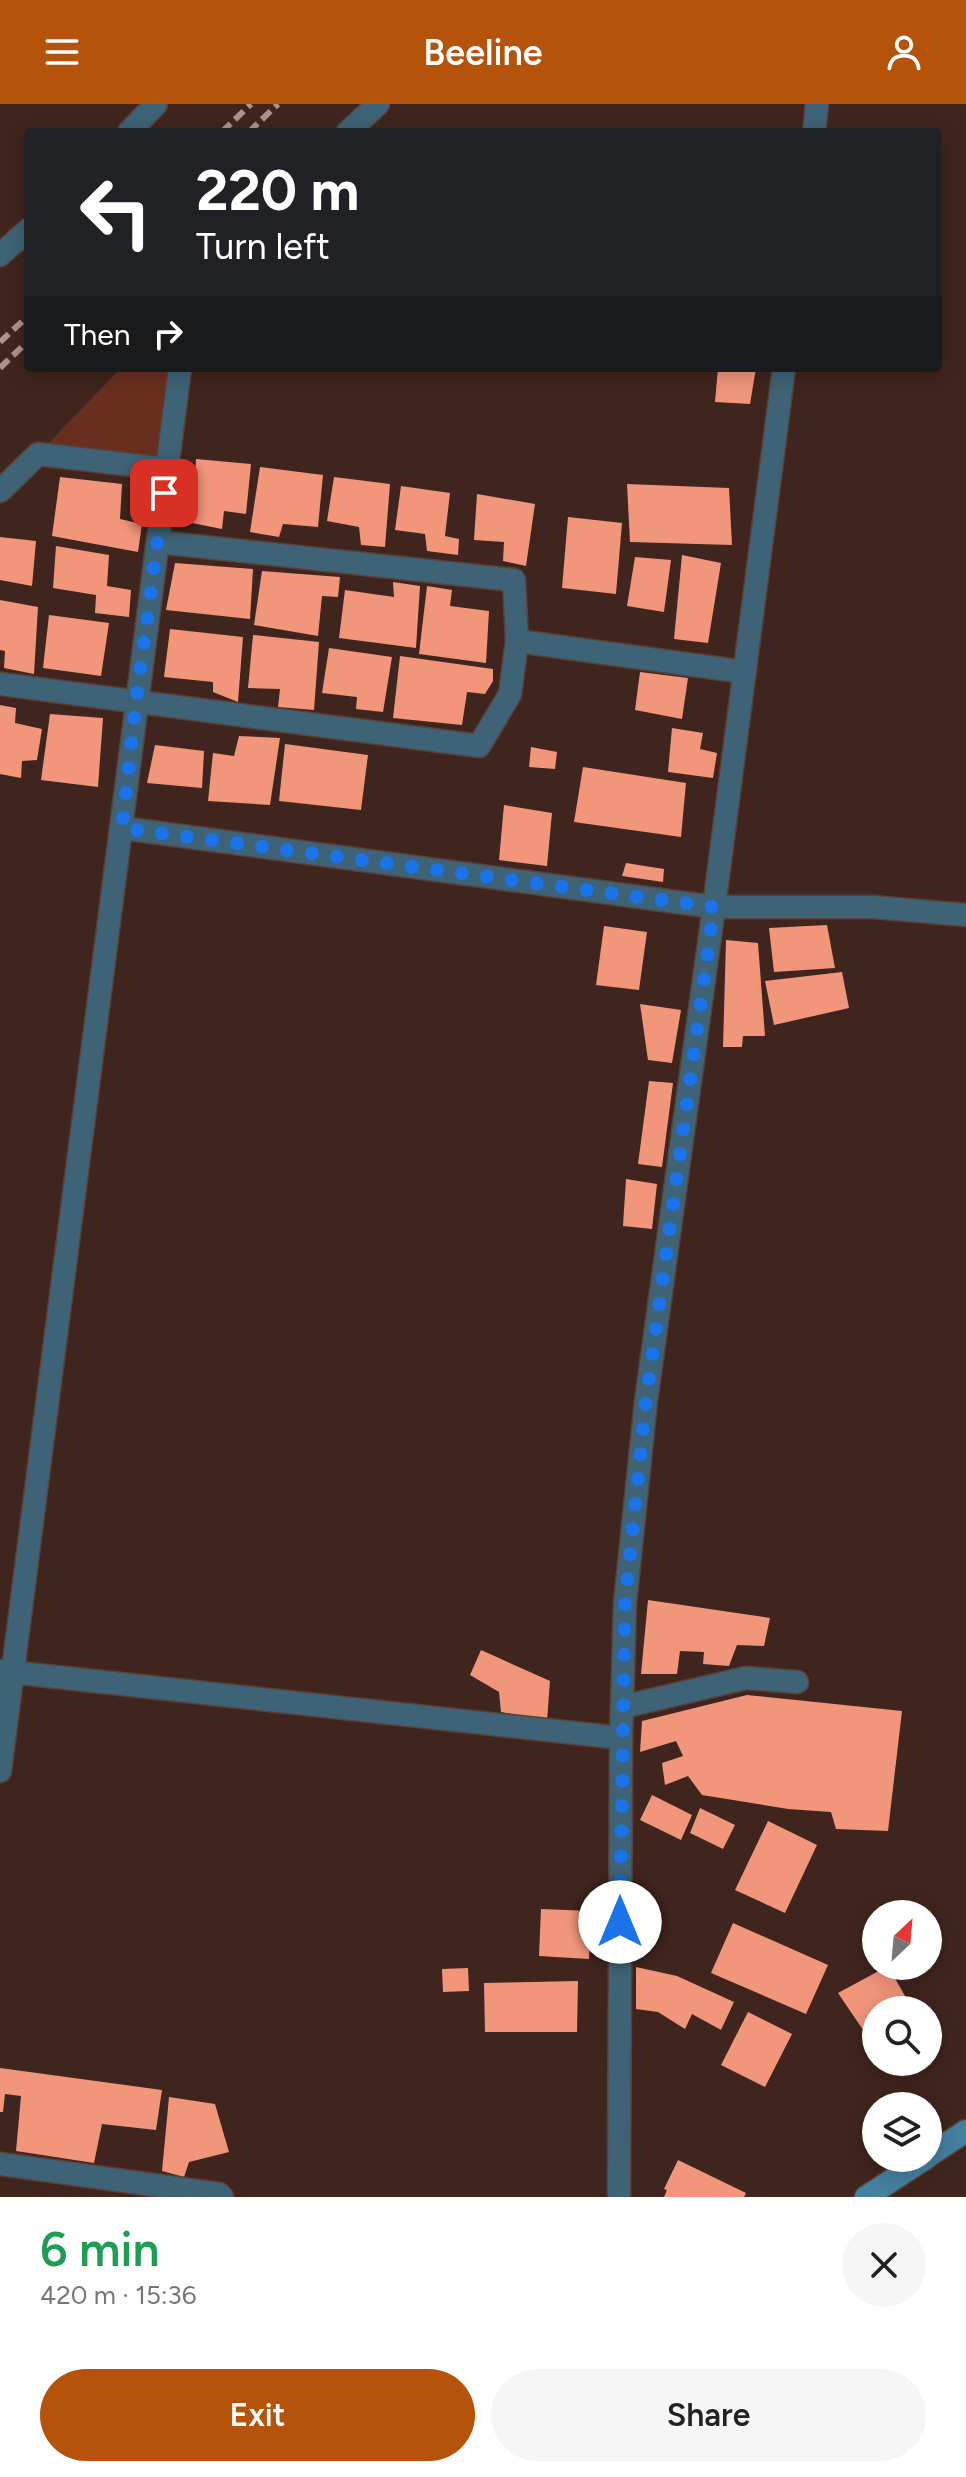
<!DOCTYPE html>
<html lang="en">
<head>
<meta charset="utf-8">
<style>
  :root { --surface:#fff; --page:#f6f6f6; --text:#222; --muted:#767676; --accent:#b45309 }
  body { margin:0; font-family:Figtree,sans-serif; background:var(--page); color:var(--text); height:100vh; display:flex; flex-direction:column; font-size:30px; white-space:nowrap }
  * { box-sizing:border-box; margin:0 }
  p { font-size:26px; color:var(--muted) }
  .icon { flex:none; width:44px; height:44px; fill:none; stroke:currentColor; stroke-width:2; stroke-linecap:round; stroke-linejoin:round }
  .map { position:relative; height:2093px; overflow:hidden }
  .sheet { display:flex; flex-direction:column; background:var(--surface); flex:1 }
  .sheet>* { flex:none }
  .hud { position:absolute; left:24px; top:24px; width:918px; height:244px; border-radius:8px; box-shadow:0 4px 20px #0003; background:#202124; color:#fff; overflow:hidden }
  .needle { width:52px; rotate:26deg }
  .buttons { position:absolute; left:862px; top:1796px; display:grid; gap:16px }
  .buttons a { display:grid; place-items:center; width:80px; height:80px; border-radius:50%; background:var(--surface); box-shadow:0 4px 20px #0003; font-size:40px }
  .pin { position:absolute; display:grid; place-items:center; width:68px; height:68px; color:#fff; margin:-34px; border-radius:16px; box-shadow:0 4px 12px #0006 }
  .me { position:absolute; width:88px; margin:-44px; rotate:0deg; stroke-linejoin:round; filter:drop-shadow(0 0 6px #0008) }
  .turn { display:flex; align-items:center; gap:28px; height:168px; padding:0 40px; font-size:36px }
  .turn .icon { width:104px; height:104px; stroke-width:2.5 }
  .turn b { display:block; font-size:56px; line-height:68px }
  .then { display:flex; align-items:center; height:76px; padding:0 40px; background:#0003; gap:16px; font-size:30px }
  .round { display:grid; place-items:center; flex:none; width:84px; height:84px; border-radius:42px; background:var(--page) }
  .overview { display:flex; align-items:center; justify-content:space-between; height:136px; padding:0 40px }
  h1 { font-size:48px; font-weight:600; line-height:60px; color:#1e9e55 }
  .primary-button { display:flex; gap:16px; margin-top:auto; padding:16px 40px }
  .primary-button a { flex:1; height:92px; border-radius:48px; background:var(--accent); color:#fff; font-size:32px; font-weight:600; line-height:92px; text-align:center }
  .primary-button a+a { background:var(--page); color:var(--text) }
  header { display:flex; justify-content:space-between; align-items:center; height:104px; padding:0 40px; background:var(--accent); color:#fff; font-size:36px; font-weight:600 }
  .map>svg:first-child { display:block }
</style>
</head>
<body>
<header><svg class="icon" aria-label="menu" viewBox="0 0 24 24"><path d="M4 6h16M4 12h16M4 18h16"/></svg>Beeline<svg class="icon" aria-label="person" viewBox="0 0 24 24"><circle cx="12" cy="8" r="4"/><path d="M4 21q1-7 8-7t8 7"/></svg></header>
<div class="map">
<svg width="966" height="2093" viewBox="0 0 966 2093">
  <rect width="100%" height="100%" fill="#3f251d"/>
  <!-- green -->
  <path fill="#692f1e" d="M121,264H180L167,365L38,350Z"/>
  <!-- building -->
  <g fill="#f1967b">
    <path d="M718,264H756L750,300L715,298Z"/>
    <path d="M196,355L251,360L246,410L224,407L222,425L192,419Z"/>
    <path d="M260,363L323,371L318,423L283,420L279,433L250,428Z"/>
    <path d="M60,373L122,380L120,415L142,420L138,448L52,432Z"/>
    <path d="M334,373L390,380L385,443L361,441L359,423L327,417Z"/>
    <path d="M627,380L729,384L732,441L630,438Z"/>
    <path d="M401,382L450,389L445,432L459,435L458,451L427,447L425,430L395,426Z"/>
    <path d="M477,390L535,400L526,462L503,457L504,438L474,436Z"/>
    <path d="M568,413L622,419L616,490L562,484Z"/>
    <path d="M0,433L36,437L32,482L0,476Z"/>
    <path d="M56,442L109,451L107,482L131,486L129,513L95,509L96,491L53,484Z"/>
    <path d="M682,451L721,459L708,539L674,535Z"/>
    <path d="M635,453L671,456L664,508L627,502Z"/>
    <path d="M175,459L253,465L250,515L166,506Z"/>
    <path d="M262,467L340,473L338,493L322,492L318,532L254,521Z"/>
    <path d="M393,478L420,482L416,544L339,534L345,486L394,493Z"/>
    <path d="M427,482L452,486L450,502L489,507L486,559L419,550Z"/>
    <path d="M0,496L38,503L34,570L4,564L5,547L0,546Z"/>
    <path d="M49,511L109,519L101,572L43,564Z"/>
    <path d="M170,525L243,533L238,598L213,588V578L164,573Z"/>
    <path d="M253,531L319,538L314,606L278,603L280,585L248,584Z"/>
    <path d="M329,544L392,553L383,608L356,605L357,593L322,589Z"/>
    <path d="M400,552L493,565V577L485,590L467,588L462,621L393,614Z"/>
    <path d="M640,568L688,574L682,615L635,606Z"/>
    <path d="M0,601L16,604L15,619L42,625L37,656L22,657L21,674L0,670Z"/>
    <path d="M50,610L103,614L98,683L41,676Z"/>
    <path d="M672,624L703,629L700,645L717,649L713,674L668,668Z"/>
    <path d="M239,632L280,634L270,701L208,697L213,649L234,652Z"/>
    <path d="M285,640L368,651L361,706L279,697Z"/>
    <path d="M155,641L204,647L202,684L147,679Z"/>
    <path d="M531,643L557,648L555,665L529,663Z"/>
    <path d="M583,663L686,679L681,733L574,718Z"/>
    <path d="M504,701L552,709L547,762L499,756Z"/>
    <path d="M626,759L664,765L663,778L622,772Z"/>
    <path d="M827,821L835,864L774,868L769,824Z"/>
    <path d="M604,822L647,828L639,886L596,881Z"/>
    <path d="M726,836L758,839L765,932H743L742,943H723Z"/>
    <path d="M842,868L849,904L774,921L765,877Z"/>
    <path d="M640,900L681,906L672,959L648,956Z"/>
    <path d="M649,977L673,979L662,1063L638,1060Z"/>
    <path d="M626,1075L657,1080L652,1125L623,1122Z"/>
    <path d="M648,1496L770,1514L764,1542L737,1541L729,1562L703,1560L704,1548L680,1547L677,1570H641Z"/>
    <path d="M481,1546L550,1577L547,1617L501,1608L499,1588L470,1571Z"/>
    <path d="M747,1591L902,1607L888,1727L836,1725L831,1708L788,1705L702,1691L688,1672L665,1681L662,1659L683,1652L676,1637L640,1648L642,1617Z"/>
    <path d="M652,1691L692,1711L681,1736L640,1716Z"/>
    <path d="M700,1704L735,1721L723,1745L690,1729Z"/>
    <path d="M768,1717L817,1741L785,1809L735,1786Z"/>
    <path d="M541,1805L591,1807L589,1855L539,1852Z"/>
    <path d="M733,1819L828,1861L806,1910L711,1869Z"/>
    <path d="M888,1862L913,1906H876V1945L838,1889Z"/>
    <path d="M636,1863L677,1872L734,1898L721,1926L692,1910L685,1925L658,1908L636,1905Z"/>
    <path d="M468,1864L469,1887L443,1888L442,1865Z"/>
    <path d="M578,1877L577,1928H485L484,1879Z"/>
    <path d="M748,1908L792,1930L765,1983L721,1961Z"/>
    <path d="M0,1964L162,1986L156,2026L102,2020L94,2059L16,2047L21,1992L5,1990L3,2008H0Z"/>
    <path d="M169,1993L215,2000L229,2048L189,2058L184,2073L162,2067Z"/>
    <path d="M678,2056L746,2089L744,2093H664L667,2086L664,2085Z"/>
  </g>
  <g fill="none" stroke-linecap="round" stroke-linejoin="round">
    <defs>
      <g id="minor">
        <path d="M129,28L156,0"/>
        <path d="M348,28L378,0"/>
        <path d="M814,28L817,0"/>
        <path d="M0,151L28,126"/>
        <path d="M0,387L38,350L167,365"/>
        <path d="M517,537L745,568"/>
        <path d="M0,580L479,642L510,590L517,537L514,476L158,438"/>
        <path d="M122,724L714,803H873L966,811"/>
        <path d="M1,1567L621,1634"/>
        <path d="M622,1603L746,1574L797,1578"/>
        <path d="M0,1667L180,264"/>
        <path d="M0,2060L219,2090L222,2093"/>
        <path d="M619,2093L621,1634L625,1499L646,1297L714,803L784,264"/>
      </g>
      <g id="secondary">
        <path d="M928,2052L966,2027"/>
        <path d="M866,2093L926,2054"/>
      </g>
    </defs>
    <!-- minor casing -->
    <use href="#minor" stroke="#594038" stroke-width="25"/>
    <!-- secondary casing -->
    <use href="#secondary" stroke="#594038" stroke-width="25"/>
    <!-- minor -->
    <use href="#minor" stroke="#3e6376" stroke-width="22"/>
    <!-- secondary -->
    <use href="#secondary" stroke="#44819f" stroke-width="22"/>
    <!-- rail -->
    <g stroke="#aa948e" stroke-width="6" stroke-dasharray="12 6" stroke-linecap="butt">
      <path d="M222,28L251,0"/>
      <path d="M249,28L278,0"/>
      <path d="M0,238L28,212"/>
      <path d="M0,264L28,237"/>
    </g>
  </g>
  <g fill="none" stroke-linecap="round" stroke-linejoin="round">
    <!-- route -->
    <path stroke="#1a73e8" stroke-width="14" stroke-dasharray="0 25.2" d="M164,389L136,598L122,724L714,803L646,1297L625,1499L620,1818"/>
  </g>
</svg>
<div class="buttons">
<a><svg class="needle" viewBox="-14 -14 28 28"><path d="M0-13l5 13h-10z" fill="#e53935"/><path d="M0 13l5-13h-10z" fill="#767676"/></svg></a>
<a><svg class="icon" aria-label="search" viewBox="0 0 24 24"><circle cx="10" cy="10" r="6"/><path d="M15 15l6 6"/></svg></a>
<a><svg class="icon" aria-label="layers" viewBox="0 0 24 24"><path d="M12 4l9 5-9 5-9-5zM3 14l9 5 9-5"/></svg></a>
</div>
<div class="pin" style="left:164px;top:389px;background:#d93025"><svg class="icon" aria-label="arrive" viewBox="0 0 24 24"><path d="M6 21V4h12l-3 4 3 4H6"/></svg></div>
<svg class="me" style="left:620px;top:1818px" viewBox="-20 -20 40 40"><circle r="19" fill="#fff"/><path d="M0-13L10 11 0 6-10 11z" fill="#1a73e8"/></svg>
<div class="hud">
<div class="turn"><svg class="icon" aria-label="left" viewBox="0 0 24 24"><path d="M17 20v-9H6M10 6l-5 5 5 5"/></svg><div><b>220 m</b>Turn left</div></div>
<div class="then">Then<svg class="icon" aria-label="right" viewBox="0 0 24 24"><path d="M7 20v-9h11M14 6l5 5-5 5"/></svg></div>
</div>
</div>
<section class="sheet">
<div class="overview"><div><h1>6 min</h1><p>420 m · 15:36</p></div><a class="round"><svg class="icon" aria-label="close" viewBox="0 0 24 24"><path d="M6 6l12 12M18 6L6 18"/></svg></a></div>
<div class="primary-button"><a>Exit</a><a>Share</a></div>
</section>
</body>
</html>
